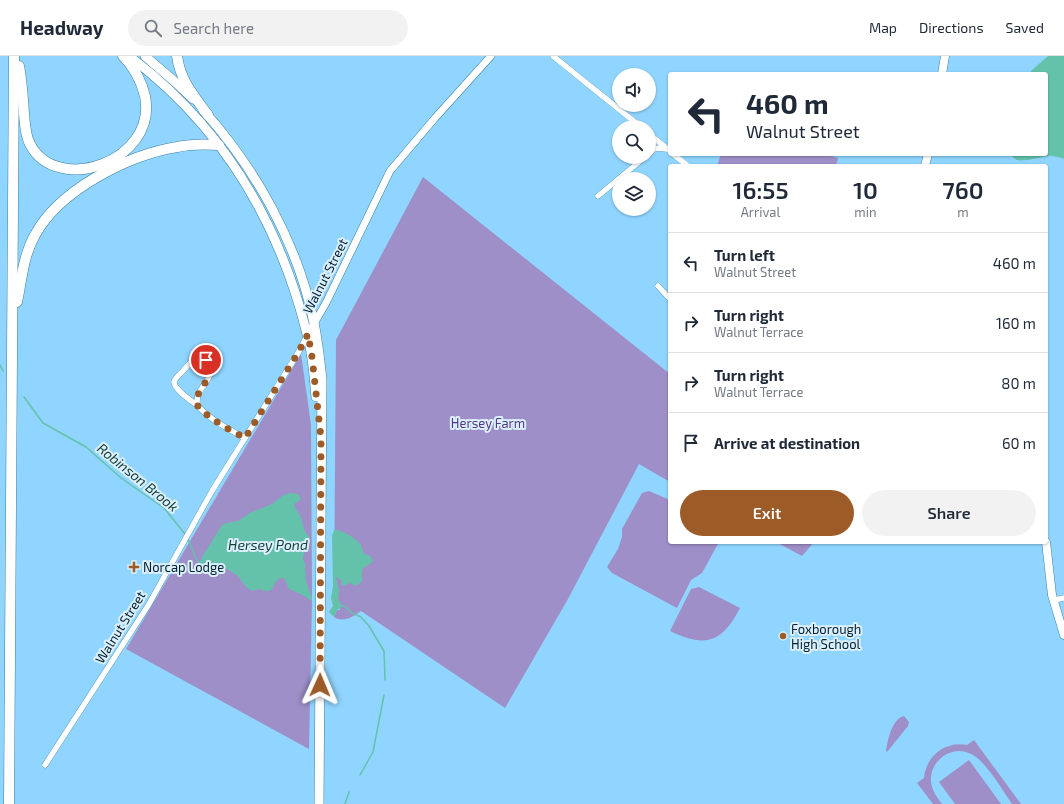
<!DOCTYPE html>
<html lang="en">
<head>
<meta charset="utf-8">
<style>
  :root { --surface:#fff; --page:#f2f2f3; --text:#1f2937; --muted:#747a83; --line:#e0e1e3; --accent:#9d5b28 }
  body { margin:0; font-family:"Exo 2",sans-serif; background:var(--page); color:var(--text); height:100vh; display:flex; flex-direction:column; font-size:15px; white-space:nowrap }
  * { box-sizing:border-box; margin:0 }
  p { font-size:13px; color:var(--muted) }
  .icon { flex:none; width:22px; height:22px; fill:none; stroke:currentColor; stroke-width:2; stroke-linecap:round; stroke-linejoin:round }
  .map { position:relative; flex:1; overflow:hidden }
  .details { position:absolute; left:668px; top:108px; width:380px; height:380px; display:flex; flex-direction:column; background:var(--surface); border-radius:4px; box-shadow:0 1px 3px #0004 }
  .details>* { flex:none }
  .guide { position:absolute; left:668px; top:16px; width:380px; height:84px; border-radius:4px; box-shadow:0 1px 3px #0004; background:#fff; color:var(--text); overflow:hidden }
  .buttons { position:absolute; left:612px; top:12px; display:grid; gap:8px }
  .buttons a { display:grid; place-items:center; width:44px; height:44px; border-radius:50%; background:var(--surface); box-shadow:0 1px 3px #0004; font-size:20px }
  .pin { position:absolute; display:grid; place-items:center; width:34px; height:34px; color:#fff; margin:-17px; border:2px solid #fff; border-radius:50%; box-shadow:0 1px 4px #0007 }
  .me { position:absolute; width:44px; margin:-22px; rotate:1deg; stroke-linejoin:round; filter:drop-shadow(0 0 3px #0008) }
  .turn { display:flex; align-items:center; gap:14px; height:84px; padding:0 12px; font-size:18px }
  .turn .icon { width:52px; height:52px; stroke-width:2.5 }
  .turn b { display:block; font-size:28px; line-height:34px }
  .eta { display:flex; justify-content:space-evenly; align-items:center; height:68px; text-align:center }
  .eta b { font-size:24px; font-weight:600; line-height:28px }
  .cta { display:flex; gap:8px; margin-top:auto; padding:8px 12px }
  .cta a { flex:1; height:46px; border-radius:24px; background:var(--accent); color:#fff; font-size:16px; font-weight:600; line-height:46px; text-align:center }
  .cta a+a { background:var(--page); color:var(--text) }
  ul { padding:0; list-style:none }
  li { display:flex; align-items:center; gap:12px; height:60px; padding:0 12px; border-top:1px solid var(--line) }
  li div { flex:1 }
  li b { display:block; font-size:15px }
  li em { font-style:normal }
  header { display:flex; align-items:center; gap:24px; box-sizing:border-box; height:56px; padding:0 20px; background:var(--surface); border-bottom:1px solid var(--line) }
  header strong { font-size:19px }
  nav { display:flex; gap:22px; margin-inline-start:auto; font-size:14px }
  .search { width:280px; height:36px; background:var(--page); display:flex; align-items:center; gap:10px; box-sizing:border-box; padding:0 14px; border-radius:22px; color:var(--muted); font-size:15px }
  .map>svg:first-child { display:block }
</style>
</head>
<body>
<header>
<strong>Headway</strong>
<div class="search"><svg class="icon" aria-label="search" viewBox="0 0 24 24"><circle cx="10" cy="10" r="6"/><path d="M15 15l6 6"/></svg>Search here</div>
<nav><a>Map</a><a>Directions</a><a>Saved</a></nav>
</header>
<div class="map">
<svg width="1064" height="748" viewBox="0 0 1064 748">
  <rect width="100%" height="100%" fill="#8fd5ff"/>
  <!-- green -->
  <g fill="#9e8fc8">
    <path d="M721,98H800V100L801,98H824L838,102L836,110H717Z"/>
    <path d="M423,121L670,318V426L639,408L568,543L505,652L361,555C353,561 343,567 334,561L337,554H340L337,540L334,537L336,284Z"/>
    <path d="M301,298L311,369L312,543L309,693L126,593Z"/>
    <path d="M649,435L670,444V486H719L702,517L691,524L677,552L612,517L607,511L618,493L622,481V473L642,437Z"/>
    <path d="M776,486H814L802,500Z"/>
    <path d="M699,531L740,552C722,587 705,592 670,575L691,533Z"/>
    <path d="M904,660L909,666L908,670L887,696L886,694C888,683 892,663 904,660Z"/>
    <path d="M974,684L1021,748H1012C1002,734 986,705 971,698C952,688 929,705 931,726C932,735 937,741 942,748H933L917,727L924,722C926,700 945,685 967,689Z"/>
    <path d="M969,704L1001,748H955L939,726Z"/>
  </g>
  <!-- water -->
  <g fill="#64c2ab">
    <path d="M1048,0H1064V103C1061,102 1051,99 1049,100C1042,101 1022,106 1017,104C1015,103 1012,100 1010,98H1046V18H1031V15Z"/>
    <path d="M289,437L298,438L300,441V444L294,448V450L301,461L304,474L309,481V485L305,491L303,503L305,508L306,525L312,542V545L303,539L289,533L284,522C269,521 280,541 259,533L252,535L245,530L238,520L227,513L219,511L208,517L203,515L200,507L202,501L222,469L226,467L238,465L250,457L272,448L282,440Z"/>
    <path d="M334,474C342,473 355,482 360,488C363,492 362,494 364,498L370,500L373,505L370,508L364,511L362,515V525L356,530L350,527L342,530L341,524L336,521L339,535L338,543L341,548V552L337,554L334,561L329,556L333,550L331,542L333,530L332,480Z"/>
  </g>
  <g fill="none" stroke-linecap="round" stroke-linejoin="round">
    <!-- stream -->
    <g stroke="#64c2ab" stroke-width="1.5">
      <path d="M0,309L3,315"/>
      <path d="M24,341L43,367L86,391L121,422L164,452L185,478"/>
      <path d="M188,483L197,505L201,507"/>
      <path d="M339,550H345L352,557L361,561L369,570L384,595L385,624"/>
      <path d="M360,719L373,696L384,639"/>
      <path d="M345,748L349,736"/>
    </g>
    <defs>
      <g id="minor">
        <path d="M553,0L641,71"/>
        <path d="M649,78L670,95"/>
        <path d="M649,98L655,92L667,93"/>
        <path d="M673,98L688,110"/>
        <path d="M598,140L645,101"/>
        <path d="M658,230L670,243"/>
        <path d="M197,349C191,345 174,333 174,326C175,322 179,319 182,316C187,310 192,304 198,300L206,304C218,320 203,326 198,339C197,342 197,346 197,349C209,363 228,373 245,382"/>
        <path d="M1054,544L1064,542"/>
        <path d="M45,709L149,548L212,435L298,297L307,280"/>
      </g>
      <path id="tertiary" d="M308,278L326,247L390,115L435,62L491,0"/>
      <g id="secondary">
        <path d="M942,18L945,0"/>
        <path d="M925,110L928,98"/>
        <path d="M1046,486L1052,539L1064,579"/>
      </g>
      <g id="primary">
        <path d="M129,0C222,70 279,165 307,278C313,298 314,320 316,341"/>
        <path d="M145,0L174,25L193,43"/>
        <path d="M203,54C256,113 298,188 314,267C318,286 320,305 322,324L319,748"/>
      </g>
      <g id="motorway">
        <path d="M177,0C180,24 194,40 208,59"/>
        <path d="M19,10C22,26 23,42 24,58C25,68 25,79 30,88C56,140 158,106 145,40C141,24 134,11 123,0"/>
        <path d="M17,246C22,223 23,200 35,179C59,134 128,99 177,91C191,88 205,88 219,89"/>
        <path d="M9,748L14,0"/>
      </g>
    </defs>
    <!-- minor casing -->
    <use href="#minor" stroke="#397fa5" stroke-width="6"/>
    <!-- tertiary casing -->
    <use href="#tertiary" stroke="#397fa5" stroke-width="8"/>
    <!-- secondary casing -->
    <use href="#secondary" stroke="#397fa5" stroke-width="9"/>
    <!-- primary casing -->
    <use href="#primary" stroke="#397fa5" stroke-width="10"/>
    <!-- motorway casing -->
    <use href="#motorway" stroke="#397fa5" stroke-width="11"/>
    <!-- minor -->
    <use href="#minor" stroke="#fff" stroke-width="5.5"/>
    <!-- tertiary -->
    <use href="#tertiary" stroke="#fff" stroke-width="7"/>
    <!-- secondary -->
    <use href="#secondary" stroke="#fff" stroke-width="8"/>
    <!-- primary -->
    <use href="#primary" stroke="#fff" stroke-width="9"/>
    <!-- motorway -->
    <use href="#motorway" stroke="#fff" stroke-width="10"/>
  </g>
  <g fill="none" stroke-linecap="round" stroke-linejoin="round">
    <!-- route -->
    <path stroke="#9d5b28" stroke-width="7" stroke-dasharray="0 12.6" d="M206,304C217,320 203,325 198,339C197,342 197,346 197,349C209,363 228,373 245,382L298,297L308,278L312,301L321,382L320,629"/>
  </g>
  <!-- markers -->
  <g fill="#9d5b28" stroke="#dbeffc" stroke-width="1.5">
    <path d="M132 505h4v4h4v4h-4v4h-4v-4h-4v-4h4z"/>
    <circle cx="783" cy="580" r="4"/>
  </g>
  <g text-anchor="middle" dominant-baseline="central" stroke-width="4" stroke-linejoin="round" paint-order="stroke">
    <!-- street labels -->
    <g font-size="13" fill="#032030" stroke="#dbeffc">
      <text transform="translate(325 220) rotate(-63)">Walnut Street</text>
      <text transform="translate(120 571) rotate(-58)">Walnut Street</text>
    </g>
    <!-- park labels -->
    <g font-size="13" fill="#533987" stroke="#dbeffc">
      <text x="488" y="367">Hersey Farm</text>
    </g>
    <!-- poi labels -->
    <g font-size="13" fill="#032030" stroke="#dbeffc" text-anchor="start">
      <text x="143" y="511">Norcap Lodge</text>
      <text x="791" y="573">Foxborough<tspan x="791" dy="15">High School</tspan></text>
    </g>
    <!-- water labels -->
    <g font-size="14" font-style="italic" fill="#143f36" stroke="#dbeffc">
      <text transform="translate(138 421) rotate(39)">Robinson Brook</text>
      <text x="268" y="488">Hersey Pond</text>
    </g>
  </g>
</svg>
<div class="buttons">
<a><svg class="icon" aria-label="sound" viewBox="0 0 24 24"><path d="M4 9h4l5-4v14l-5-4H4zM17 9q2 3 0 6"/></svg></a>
<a><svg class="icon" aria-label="search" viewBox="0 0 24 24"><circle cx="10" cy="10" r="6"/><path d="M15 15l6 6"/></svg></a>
<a><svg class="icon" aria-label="layers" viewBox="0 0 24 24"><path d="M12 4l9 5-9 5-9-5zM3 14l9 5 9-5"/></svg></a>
</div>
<div class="pin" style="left:206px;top:304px;background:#d93025"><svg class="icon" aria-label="arrive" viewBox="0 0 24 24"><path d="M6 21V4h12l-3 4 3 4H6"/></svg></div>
<svg class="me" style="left:320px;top:629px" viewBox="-20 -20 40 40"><path d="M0-17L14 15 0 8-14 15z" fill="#9d5b28" stroke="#fff" stroke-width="4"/></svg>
<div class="guide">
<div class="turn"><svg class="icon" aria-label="left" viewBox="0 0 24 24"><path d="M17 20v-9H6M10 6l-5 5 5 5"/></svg><div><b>460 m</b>Walnut Street</div></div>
</div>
<section class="details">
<div class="eta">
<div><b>16:55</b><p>Arrival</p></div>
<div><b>10</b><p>min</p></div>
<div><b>760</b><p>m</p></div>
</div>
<ul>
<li><svg class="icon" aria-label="left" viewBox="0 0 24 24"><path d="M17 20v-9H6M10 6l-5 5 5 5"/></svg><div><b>Turn left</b><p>Walnut Street</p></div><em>460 m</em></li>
<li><svg class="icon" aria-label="right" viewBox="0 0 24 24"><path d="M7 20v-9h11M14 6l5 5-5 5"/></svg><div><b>Turn right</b><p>Walnut Terrace</p></div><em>160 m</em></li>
<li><svg class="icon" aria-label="right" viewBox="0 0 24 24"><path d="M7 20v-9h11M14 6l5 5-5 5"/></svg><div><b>Turn right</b><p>Walnut Terrace</p></div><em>80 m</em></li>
<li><svg class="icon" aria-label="arrive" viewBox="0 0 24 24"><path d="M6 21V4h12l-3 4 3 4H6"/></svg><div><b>Arrive at destination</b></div><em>60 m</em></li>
</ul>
<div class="cta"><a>Exit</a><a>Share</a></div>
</section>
</div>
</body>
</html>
